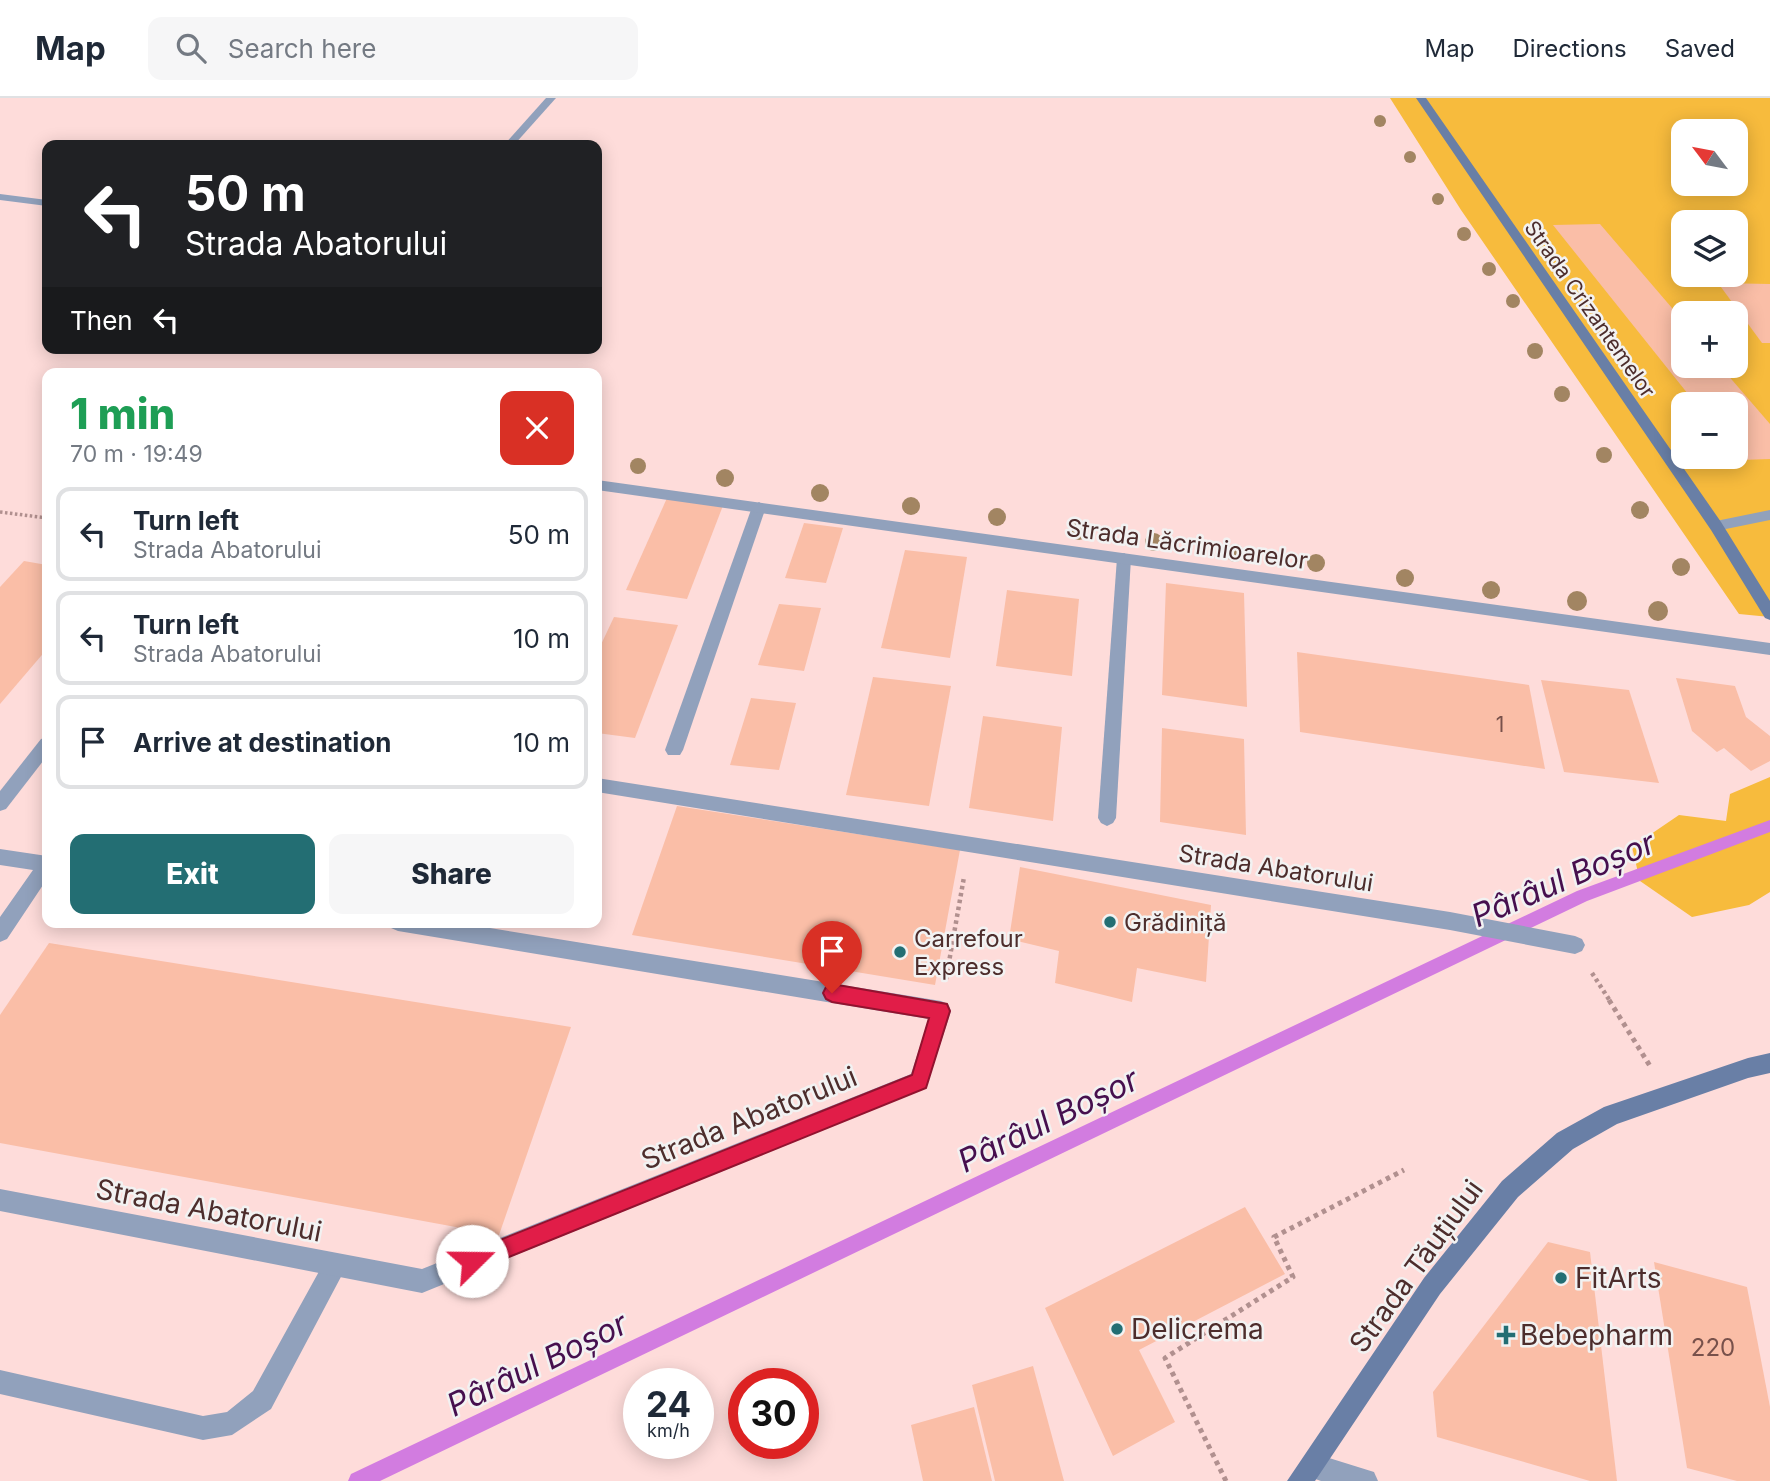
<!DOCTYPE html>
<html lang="en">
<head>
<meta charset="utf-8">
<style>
  :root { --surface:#fff; --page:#f6f6f7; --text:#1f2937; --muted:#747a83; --line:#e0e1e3; --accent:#236e73 }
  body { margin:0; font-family:Inter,sans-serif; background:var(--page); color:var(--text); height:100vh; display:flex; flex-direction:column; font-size:26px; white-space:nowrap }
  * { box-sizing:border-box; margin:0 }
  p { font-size:23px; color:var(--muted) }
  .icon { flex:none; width:38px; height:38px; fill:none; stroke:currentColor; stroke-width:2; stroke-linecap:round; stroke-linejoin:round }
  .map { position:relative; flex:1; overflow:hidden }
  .drawer { position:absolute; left:42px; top:270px; width:560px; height:560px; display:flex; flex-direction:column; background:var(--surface); border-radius:14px; box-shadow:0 4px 18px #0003 }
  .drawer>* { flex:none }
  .banner { position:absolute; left:42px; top:42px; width:560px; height:214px; border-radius:14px; box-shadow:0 4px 18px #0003; background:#202124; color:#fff; overflow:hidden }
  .needle { width:46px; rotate:302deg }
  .controls { position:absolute; left:1671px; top:21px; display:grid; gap:14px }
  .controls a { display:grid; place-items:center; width:77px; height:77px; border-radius:14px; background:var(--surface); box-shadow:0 4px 18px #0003; font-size:35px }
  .speed { position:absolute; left:623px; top:1270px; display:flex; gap:14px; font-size:35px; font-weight:700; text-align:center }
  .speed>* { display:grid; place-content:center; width:91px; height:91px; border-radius:50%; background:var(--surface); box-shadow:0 4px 18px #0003; line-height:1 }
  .speed small { font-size:18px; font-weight:400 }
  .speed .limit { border:10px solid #d22; background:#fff; color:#111 }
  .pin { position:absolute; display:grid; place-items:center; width:60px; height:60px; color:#fff; margin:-72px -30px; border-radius:50% 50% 50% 0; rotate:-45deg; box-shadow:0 0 7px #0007 }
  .pin .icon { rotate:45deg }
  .me { position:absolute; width:77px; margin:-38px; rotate:68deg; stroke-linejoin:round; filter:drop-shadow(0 0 5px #0008) }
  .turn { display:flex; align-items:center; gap:24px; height:147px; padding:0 28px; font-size:32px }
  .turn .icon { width:91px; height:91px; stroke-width:2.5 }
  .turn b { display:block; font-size:49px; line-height:60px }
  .then { display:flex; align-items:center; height:66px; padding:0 28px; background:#0003; gap:14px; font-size:26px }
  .round { display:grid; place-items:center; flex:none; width:74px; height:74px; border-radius:14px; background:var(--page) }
  .head { display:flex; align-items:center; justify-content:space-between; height:119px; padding:0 28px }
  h1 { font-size:42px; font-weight:800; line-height:52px; color:#1e9e55 }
  .primary-button { display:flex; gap:14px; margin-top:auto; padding:14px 28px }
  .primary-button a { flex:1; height:80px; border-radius:14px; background:var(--accent); color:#fff; font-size:28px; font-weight:800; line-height:80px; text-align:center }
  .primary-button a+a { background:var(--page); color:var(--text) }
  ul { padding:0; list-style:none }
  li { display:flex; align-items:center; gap:21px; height:94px; margin:0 14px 10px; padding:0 14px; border:4px solid var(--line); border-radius:14px }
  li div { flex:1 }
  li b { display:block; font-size:26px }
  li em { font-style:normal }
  header { display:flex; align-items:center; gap:42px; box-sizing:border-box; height:98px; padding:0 35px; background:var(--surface); border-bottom:2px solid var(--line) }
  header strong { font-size:33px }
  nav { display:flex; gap:38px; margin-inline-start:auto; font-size:24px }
  .search { width:490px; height:63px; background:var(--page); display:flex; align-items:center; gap:18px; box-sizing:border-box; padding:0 24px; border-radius:14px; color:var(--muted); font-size:26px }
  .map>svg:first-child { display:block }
</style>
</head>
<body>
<header>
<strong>Map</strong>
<div class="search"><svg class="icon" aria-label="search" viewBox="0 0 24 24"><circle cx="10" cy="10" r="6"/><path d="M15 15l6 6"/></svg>Search here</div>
<nav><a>Map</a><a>Directions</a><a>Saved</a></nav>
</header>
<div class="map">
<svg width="1770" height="1383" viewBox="0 0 1770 1383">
  <rect width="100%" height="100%" fill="#fedcda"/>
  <!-- green -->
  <g fill="#f7bb3d" fill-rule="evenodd">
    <path d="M1390,0H1770V519L1739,516L1461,112ZM1684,33H1736V86H1684ZM1684,124H1736V177H1684ZM1684,215H1736V268H1684ZM1684,306H1736V359H1684Z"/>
    <path d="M1770,679V794L1749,807L1692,819L1640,783L1632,749L1679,717L1726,723L1730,696Z"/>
  </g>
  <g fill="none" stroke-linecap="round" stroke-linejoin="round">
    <!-- stream -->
    <path fill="#d27ce0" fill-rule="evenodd" d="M1770,722V734L1587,803L380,1383H348L351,1376L1577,793Z"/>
  </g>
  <!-- building -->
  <g fill="#fabea7">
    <path d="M1600,126L1684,224V268H1720L1770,326V361L1741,362L1736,357V306H1696L1553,127Z"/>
    <path d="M1718,185L1770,186V245H1762Z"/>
    <path d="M667,400L724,405L687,501L626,492Z"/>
    <path d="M804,425L843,430L826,485L785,480Z"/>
    <path d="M905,452L967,459L950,560L881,550Z"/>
    <path d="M24,463L47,467V551L0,606V489Z"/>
    <path d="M1166,485L1244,495L1247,609L1162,597Z"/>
    <path d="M1007,492L1079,501L1072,578L996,568Z"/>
    <path d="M779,506L821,510L804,573L758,567Z"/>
    <path d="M614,519L678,527L635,640L597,635V555Z"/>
    <path d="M1297,554L1529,587L1545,671L1300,634Z"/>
    <path d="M873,579L951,588L929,708L846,697Z"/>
    <path d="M1676,580L1735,588L1746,619L1770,638V663L1751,673L1724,650L1717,654L1692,633Z"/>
    <path d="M1541,582L1629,592L1659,685L1564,674Z"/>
    <path d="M751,600L796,605L779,672L730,667Z"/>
    <path d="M983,618L1062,629L1053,723L969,710Z"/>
    <path d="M1162,630L1244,641L1246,737L1160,724Z"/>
    <path d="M677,708L960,752L935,887L632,837Z"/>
    <path d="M1020,769L1211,807L1206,884L1137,870L1132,904L1055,885L1059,853L1009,841Z"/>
    <path d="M49,845L571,929L499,1137L0,1045V917Z"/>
    <path d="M1245,1109L1285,1176L1139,1252L1175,1324L1113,1358L1045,1210Z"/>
    <path d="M1548,1144L1590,1154L1617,1383H1590L1437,1339L1433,1294Z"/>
    <path d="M1654,1164L1747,1189L1770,1309V1383H1737L1687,1370Z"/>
    <path d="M1033,1268L1064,1383H995L972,1287Z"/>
    <path d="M974,1309L992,1383H923L911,1327Z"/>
  </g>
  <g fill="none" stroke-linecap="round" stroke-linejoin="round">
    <!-- path-far2 -->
    <path stroke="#b1908f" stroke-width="3.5" stroke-dasharray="2.5 2.5" stroke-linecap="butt" d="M0,414L47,420"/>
    <!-- path-far1 -->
    <g stroke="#b1908f" stroke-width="4.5" stroke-dasharray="3.5 3.5" stroke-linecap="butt">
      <path d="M1592,875L1610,903"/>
      <path d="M946,881L964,779"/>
    </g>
    <!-- path -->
    <g stroke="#b1908f" stroke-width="5" stroke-dasharray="4.5 4.5" stroke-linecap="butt">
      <path d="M1609,902L1650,968"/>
      <path d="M1226,1383L1165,1260L1293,1179L1274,1139L1404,1072"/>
    </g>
    <!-- lane -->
    <g fill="#91a1bc" fill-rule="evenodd">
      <path d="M546,0H556L514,47H504Z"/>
      <path d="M0,96L47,102V108L0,102Z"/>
      <path d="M759,404L766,409L683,652L680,657H668L665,652L752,409Z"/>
      <path d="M1124,455L1131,460L1116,720L1113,725L1107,728L1101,725L1098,720L1117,460Z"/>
      <path d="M335,1156L343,1159L346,1167L343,1175L271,1311L232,1337L203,1342L0,1296V1272L203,1318L227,1314L253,1293L327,1159Z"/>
      <path d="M1313,1355L1374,1374L1378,1383H1321L1304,1377L1300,1368L1304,1359Z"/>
    </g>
    <!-- street -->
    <g fill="#91a1bc" fill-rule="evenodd">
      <path d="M597,382L1770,545V557L597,392Z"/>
      <path d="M1770,412V422L1716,433L1709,428L1716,423Z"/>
      <path d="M47,639V658L6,711L0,713V693L41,641Z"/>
      <path d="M597,680L1450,814L1575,838L1582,841L1585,847L1582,853L1575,856L1450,832L597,694Z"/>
      <path d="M0,751L47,758V781L7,841L0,844V819L33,772L0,767Z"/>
      <path d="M389,824H453L941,903L948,906L951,913L926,990L422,1195L0,1113V1091L422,1171L911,976L929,921L398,833L391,830Z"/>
    </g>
    <!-- secondary -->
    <g fill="#697fa6" fill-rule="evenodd">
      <path d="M1416,0H1426L1721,424L1770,503V522L1765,520L1711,432Z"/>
      <path d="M1770,955V975L1748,980L1617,1026L1573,1051L1518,1099L1440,1196L1315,1383H1287L1424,1180L1502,1083L1557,1035L1604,1009L1748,960Z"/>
    </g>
  </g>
  <!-- trees -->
  <g fill="#a28562">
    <circle cx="1380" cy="23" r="6"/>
    <circle cx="1410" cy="59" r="6"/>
    <circle cx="1438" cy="101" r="6"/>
    <circle cx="1464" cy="136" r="7"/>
    <circle cx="1489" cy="171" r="7"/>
    <circle cx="1513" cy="203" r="7"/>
    <circle cx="1535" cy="253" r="8"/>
    <circle cx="1562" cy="296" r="8"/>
    <circle cx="1604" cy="357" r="8"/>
    <circle cx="638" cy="368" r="8"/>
    <circle cx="725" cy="380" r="9"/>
    <circle cx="820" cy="395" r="9"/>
    <circle cx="911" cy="408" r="9"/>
    <circle cx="1640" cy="412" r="9"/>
    <circle cx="997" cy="419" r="9"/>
    <circle cx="1079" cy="433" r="9"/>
    <circle cx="1154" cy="444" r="9"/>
    <circle cx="1235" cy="455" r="9"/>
    <circle cx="1316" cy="465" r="9"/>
    <circle cx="1681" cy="469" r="9"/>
    <circle cx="1405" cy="480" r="9"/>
    <circle cx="1491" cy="492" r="9"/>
    <circle cx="1577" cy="503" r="10"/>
    <circle cx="1658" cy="513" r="10"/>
  </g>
  <!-- route -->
  <path fill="#e11d48" stroke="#92132f" stroke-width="2" d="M832,886L947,906L950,913L926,990L472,1174L465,1171L462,1163L465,1156L912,977L929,920L832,904L826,901L823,895L826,889Z"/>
  <!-- markers -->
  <g fill="#236e73" stroke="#f2f2f2" stroke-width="2.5">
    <circle cx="1110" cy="824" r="7"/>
    <circle cx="900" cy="854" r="7"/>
    <circle cx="1561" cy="1180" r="7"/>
    <circle cx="1117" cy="1231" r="7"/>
    <path d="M1502.5 1226.5h7v7h7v7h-7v7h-7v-7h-7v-7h7z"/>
  </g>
  <g text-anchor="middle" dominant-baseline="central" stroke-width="5" stroke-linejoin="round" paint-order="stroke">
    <!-- far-street labels -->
    <g font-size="21" fill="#4d2d2c" stroke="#f2f2f2">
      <text transform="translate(1590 211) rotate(55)">Strada Crizantemelor</text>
    </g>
    <!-- number labels -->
    <g font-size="21" fill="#78514b">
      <text x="1500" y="626">1</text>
    </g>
    <!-- street labels -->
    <g font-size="24" fill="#4d2d2c" stroke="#f2f2f2">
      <text transform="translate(1187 446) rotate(8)">Strada Lăcrimioarelor</text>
      <text transform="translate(1276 770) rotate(9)">Strada Abatorului</text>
    </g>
    <!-- poi labels -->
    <g font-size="24" fill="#4d2d2c" stroke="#f2f2f2" text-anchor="start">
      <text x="1124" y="824">Grădiniță</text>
      <text x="914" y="840">Carrefour<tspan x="914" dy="28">Express</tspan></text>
    </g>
    <!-- near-number labels -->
    <g font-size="24" fill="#78514b">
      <text x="1713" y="1249">220</text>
    </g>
    <!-- near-street labels -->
    <g font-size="28" fill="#4d2d2c" stroke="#f2f2f2">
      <text transform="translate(749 1020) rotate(-22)">Strada Abatorului</text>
      <text transform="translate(209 1112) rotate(11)">Strada Abatorului</text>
      <text transform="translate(1416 1168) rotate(-54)">Strada Tăuțiului</text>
    </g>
    <!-- near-poi labels -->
    <g font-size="28" fill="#4d2d2c" stroke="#f2f2f2" text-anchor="start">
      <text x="1575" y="1180">FitArts</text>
      <text x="1131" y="1231">Delicrema</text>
      <text x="1520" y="1237">Bebepharm</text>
    </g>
    <!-- near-water labels -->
    <g font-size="32" font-style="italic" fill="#460f4e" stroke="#f2f2f2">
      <text transform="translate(1563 781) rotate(-23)">Pârâul Boșor</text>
      <text transform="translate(1048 1022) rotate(-26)">Pârâul Boșor</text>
      <text transform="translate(537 1266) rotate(-26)">Pârâul Boșor</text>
    </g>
  </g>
</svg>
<div class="controls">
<a><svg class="needle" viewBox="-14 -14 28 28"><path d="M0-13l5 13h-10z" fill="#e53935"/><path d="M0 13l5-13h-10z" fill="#747a83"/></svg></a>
<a><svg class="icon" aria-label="layers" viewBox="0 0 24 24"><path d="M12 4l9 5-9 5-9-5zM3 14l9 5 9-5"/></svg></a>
<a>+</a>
<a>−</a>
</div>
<div class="speed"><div>24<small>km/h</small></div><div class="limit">30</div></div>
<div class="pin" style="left:832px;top:895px;background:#d93025"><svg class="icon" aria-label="arrive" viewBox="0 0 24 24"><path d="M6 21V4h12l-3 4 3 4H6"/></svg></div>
<svg class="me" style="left:472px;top:1163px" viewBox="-20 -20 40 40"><circle r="19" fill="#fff"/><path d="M0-13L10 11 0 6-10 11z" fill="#e11d48"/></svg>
<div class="banner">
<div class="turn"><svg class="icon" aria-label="left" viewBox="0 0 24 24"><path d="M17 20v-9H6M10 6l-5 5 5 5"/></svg><div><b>50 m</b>Strada Abatorului</div></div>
<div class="then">Then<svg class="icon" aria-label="left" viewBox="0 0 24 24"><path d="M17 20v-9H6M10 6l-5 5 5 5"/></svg></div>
</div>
<section class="drawer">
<div class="head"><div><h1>1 min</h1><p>70 m · 19:49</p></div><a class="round" style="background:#d93025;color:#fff"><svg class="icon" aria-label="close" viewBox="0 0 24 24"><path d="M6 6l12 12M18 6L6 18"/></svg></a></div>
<ul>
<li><svg class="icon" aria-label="left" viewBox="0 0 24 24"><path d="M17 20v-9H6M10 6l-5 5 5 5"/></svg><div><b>Turn left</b><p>Strada Abatorului</p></div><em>50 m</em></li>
<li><svg class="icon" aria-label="left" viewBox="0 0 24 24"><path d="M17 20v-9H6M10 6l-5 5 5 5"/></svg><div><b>Turn left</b><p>Strada Abatorului</p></div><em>10 m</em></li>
<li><svg class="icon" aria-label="arrive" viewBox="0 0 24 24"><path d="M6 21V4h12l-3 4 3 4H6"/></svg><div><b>Arrive at destination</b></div><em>10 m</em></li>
</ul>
<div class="primary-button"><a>Exit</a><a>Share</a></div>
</section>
</div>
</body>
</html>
